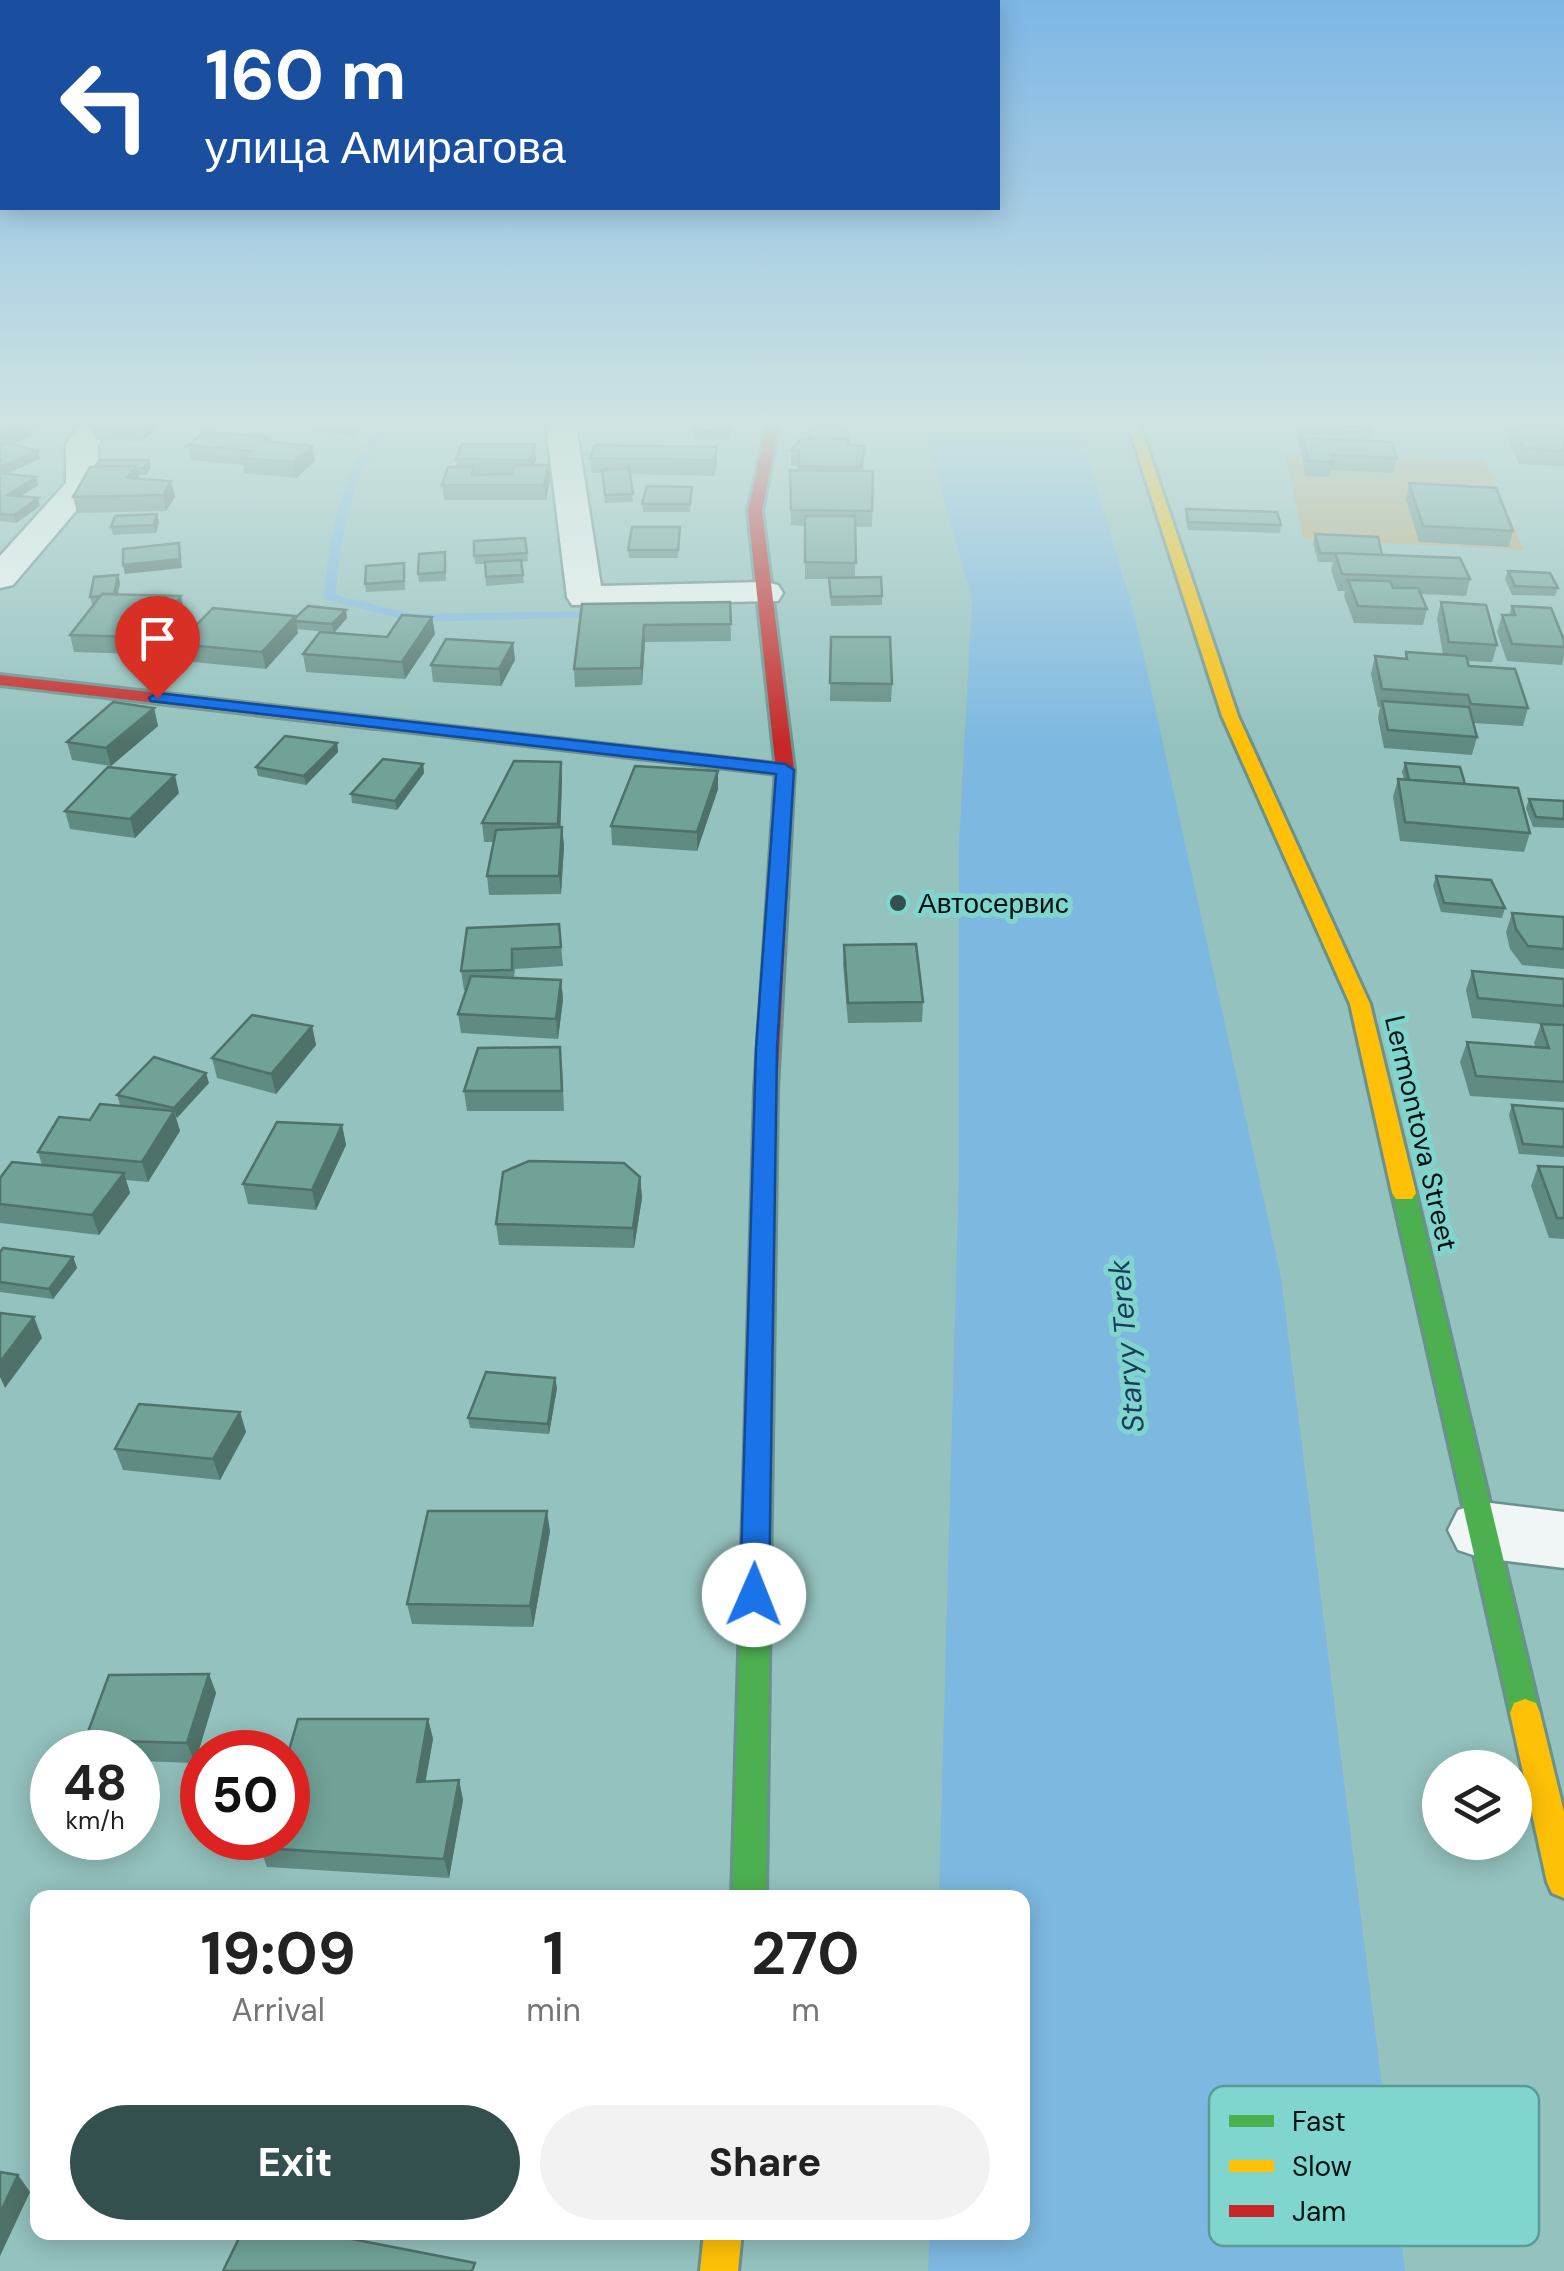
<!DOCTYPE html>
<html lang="en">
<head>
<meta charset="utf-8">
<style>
  :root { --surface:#fff; --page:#f2f2f2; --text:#222; --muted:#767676; --accent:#34504e }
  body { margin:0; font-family:"DM Sans",sans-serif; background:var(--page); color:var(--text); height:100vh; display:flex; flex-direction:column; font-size:38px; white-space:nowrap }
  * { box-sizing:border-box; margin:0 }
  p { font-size:32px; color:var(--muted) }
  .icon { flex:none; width:55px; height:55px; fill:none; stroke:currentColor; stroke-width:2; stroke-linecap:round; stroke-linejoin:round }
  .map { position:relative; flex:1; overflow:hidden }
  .drawer { position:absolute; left:30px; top:1890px; width:1000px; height:350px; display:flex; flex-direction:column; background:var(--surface); border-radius:20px; box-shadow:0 5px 25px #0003 }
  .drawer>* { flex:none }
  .banner { position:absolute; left:0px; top:0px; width:1000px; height:210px; box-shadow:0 5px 25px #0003; background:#1a4fa0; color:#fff; overflow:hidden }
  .tools { position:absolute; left:1422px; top:1750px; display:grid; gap:20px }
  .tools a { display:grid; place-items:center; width:110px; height:110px; border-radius:50%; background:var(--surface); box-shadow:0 5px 25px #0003; font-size:50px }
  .speed { position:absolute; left:30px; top:1730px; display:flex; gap:20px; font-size:50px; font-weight:700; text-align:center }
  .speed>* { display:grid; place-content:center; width:130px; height:130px; border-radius:50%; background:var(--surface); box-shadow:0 5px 25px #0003; line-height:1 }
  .speed small { font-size:25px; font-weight:400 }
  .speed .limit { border:15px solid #d22; background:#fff; color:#111 }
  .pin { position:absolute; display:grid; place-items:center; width:85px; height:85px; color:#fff; margin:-102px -42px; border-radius:50% 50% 50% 0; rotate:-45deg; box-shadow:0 0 10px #0007 }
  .pin .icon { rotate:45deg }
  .me { position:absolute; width:110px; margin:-55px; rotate:1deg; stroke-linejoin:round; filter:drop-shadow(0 0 8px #0008) }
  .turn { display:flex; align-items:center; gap:35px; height:210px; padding:0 40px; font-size:45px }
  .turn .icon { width:130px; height:130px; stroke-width:2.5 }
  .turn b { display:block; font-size:70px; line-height:85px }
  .eta { display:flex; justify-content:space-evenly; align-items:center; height:170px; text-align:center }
  .eta b { font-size:60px; font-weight:700; line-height:70px }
  .button { display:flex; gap:20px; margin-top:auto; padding:20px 40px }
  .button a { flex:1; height:115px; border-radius:60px; background:var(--accent); color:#fff; font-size:40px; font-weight:700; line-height:115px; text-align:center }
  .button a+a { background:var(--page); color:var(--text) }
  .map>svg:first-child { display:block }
</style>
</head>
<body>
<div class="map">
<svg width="1564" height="2271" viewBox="0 0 1564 2271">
  <rect width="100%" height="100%" fill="#94c2be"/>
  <!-- green -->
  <path fill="#baa979" d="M1284,452L1484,460L1524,550L1304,539Z"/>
  <!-- water -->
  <path fill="#7db8e0" d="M930,425H1078L1135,617L1281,1278L1405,2271H928L930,2233L1022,2232V1898L939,1897L959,1172V844L972,601L929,443Z"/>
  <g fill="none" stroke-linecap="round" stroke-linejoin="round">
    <!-- stream -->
    <path fill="#7db8e0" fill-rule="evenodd" d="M381,425H391C348,482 344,527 335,595L413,614L600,611L604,613V617L413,622L325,599C323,588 326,574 328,561C335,510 348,466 381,425Z"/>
    <defs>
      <g id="street">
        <path d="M79,425H109L98,445V485L13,585L0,588V556L66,483V445Z"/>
        <path d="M546,425H576L601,586L765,582L778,585L783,593L778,601L572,605L567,597Z"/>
        <path d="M1482,1502L1564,1512V1568L1482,1558L1458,1550L1448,1530L1458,1510Z"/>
      </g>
      <g id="fast">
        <path d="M1404,1185L1416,1193L1540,1713L1536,1723L1525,1727L1514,1723L1510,1713L1392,1193Z"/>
        <path d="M757,1504L767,1507L771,1515L766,1898H732L743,1515L747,1507Z"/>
      </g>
      <g id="slow">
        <path d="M1128,425H1140L1238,716L1370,1004L1416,1193L1412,1199H1396L1392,1193L1350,1004L1222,716Z"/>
        <path d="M375,718L785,765L794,770L785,775L369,727V719Z"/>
        <path d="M766,1082L777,1089L771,1515L767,1523L757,1526L747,1523L743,1515L755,1089Z"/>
        <path d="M1525,1699L1536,1703L1540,1713L1564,1812V1898L1552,1893L1547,1882L1510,1713L1514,1703Z"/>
        <path d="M704,2232H742L738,2271H700Z"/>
      </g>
      <g id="jam">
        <path d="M767,425H779L762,511L794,770L777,1089L766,1096L755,1089L776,770L748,511Z"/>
        <path d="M0,675L375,718L383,723L375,728L0,685Z"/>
      </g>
    </defs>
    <!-- street casing -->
    <use href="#street" stroke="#6b918e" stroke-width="5"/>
    <!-- fast casing -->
    <use href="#fast" stroke="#6b918e" stroke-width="6"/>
    <!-- slow casing -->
    <use href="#slow" stroke="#6b918e" stroke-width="6"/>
    <!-- jam casing -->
    <use href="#jam" stroke="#6b918e" stroke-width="6"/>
    <!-- street -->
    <use href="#street" fill="#eff6f5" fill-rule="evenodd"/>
    <!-- fast -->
    <use href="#fast" fill="#4caf50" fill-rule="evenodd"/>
    <!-- slow -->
    <use href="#slow" fill="#ffc107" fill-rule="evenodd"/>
    <!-- jam -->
    <use href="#jam" fill="#c62828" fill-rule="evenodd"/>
  </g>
  <!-- wall -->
  <g fill="#608b83">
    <path d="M0,425L31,429L33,435L11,444L40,459L6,473L36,477L38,485L21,496L40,506L16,523L0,521Z"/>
    <path d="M160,425L143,441L96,440L94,432Z"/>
    <path d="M313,425H362V427L353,435L314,432Z"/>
    <path d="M651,425H732V429L728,440L694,439L695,427H651Z"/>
    <path d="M848,425V445L865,446L863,471H873L872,527H855V577L882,596V605L831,606L829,579H805V526L791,525L790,470H799V466L791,465V450L809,438Z"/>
    <path d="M1292,425H1347V426L1370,433L1368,440L1397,458L1393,473L1331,470L1330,477L1305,476L1301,450L1297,441L1298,433L1330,434V431L1294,430Z"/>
    <path d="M1511,425H1564V466L1519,464L1508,437Z"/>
    <path d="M269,437V442L315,461L296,478L244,473L243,465L191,460L188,445Z"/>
    <path d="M535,444L536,459L534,465L550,480L546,500H444L442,485L457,467L456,459Z"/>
    <path d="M717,447V462L714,476L630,474L633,502L605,503L602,473H592L590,458Z"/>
    <path d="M90,467H151L146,475H139L140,479L171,481L175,497L166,511L77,513L73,497Z"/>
    <path d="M1409,483L1513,531L1509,547L1419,542L1406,499Z"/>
    <path d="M692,495L690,512H643L642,504Z"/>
    <path d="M1186,509L1281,525L1280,533L1188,530L1185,517Z"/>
    <path d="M159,522L156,533L113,535L111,527Z"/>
    <path d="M680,527L678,558H629L628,550Z"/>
    <path d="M1315,534L1382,555L1470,579L1466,596L1421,594L1427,609L1423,625L1354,623L1344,596L1345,591H1338L1331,570L1333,562H1318L1313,543Z"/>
    <path d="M525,538L528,561L521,562L524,583L486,586L485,564H475L474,541Z"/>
    <path d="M445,552L446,581L419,582L418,574Z"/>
    <path d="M404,563L405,590L366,592L365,584Z"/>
    <path d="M1508,571L1558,588L1555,596L1512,595L1505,579Z"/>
    <path d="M118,575L120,583L118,594L185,613L170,633H145L147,642L139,654L74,652L70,635L94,605H92L90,597Z"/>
    <path d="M730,602L731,641L645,642L642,685L575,687L574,669L582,604Z"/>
    <path d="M1441,602L1497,645L1492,662L1468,661L1469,666L1528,708L1523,726L1473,723L1477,737L1472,755L1384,748L1378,718L1380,707H1378L1371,674L1375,656L1405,658L1406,652L1443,655L1437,619Z"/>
    <path d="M1512,606L1564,640V657L1562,665L1507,661L1497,632L1502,615H1509Z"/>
    <path d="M432,617L435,634L405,679L306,672L303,654L325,632L297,629L298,633L266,669L182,661L178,644L295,618H347L334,633L387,637Z"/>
    <path d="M831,637L892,684L891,702L830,701Z"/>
    <path d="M513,643L515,660L501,686L433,682L431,665Z"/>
    <path d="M154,708L158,726L111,766L72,760L67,742Z"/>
    <path d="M337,743L338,752L306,785L258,776L256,767Z"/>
    <path d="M561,762L562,780L560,827H562L564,846L561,894L489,895L487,876L494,842H484L482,823Z"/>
    <path d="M1405,763L1465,784L1530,833L1524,852L1400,841L1393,797L1398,779H1404L1402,772Z"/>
    <path d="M423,764L424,773L397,810L352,803L351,794Z"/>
    <path d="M718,789L697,851L612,845L611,826Z"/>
    <path d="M179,793L135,838L70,829L65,811Z"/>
    <path d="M1529,799L1564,801V828L1533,827L1526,808Z"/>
    <path d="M1436,876L1505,908L1502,918L1441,912L1433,886Z"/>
    <path d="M1512,913L1564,917V969L1522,965L1510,949L1506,932Z"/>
    <path d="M559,924L563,966L515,969L514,978L561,980L563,999L558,1039L461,1033L458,1014L466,990H464L461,971Z"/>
    <path d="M844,945L923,1002L922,1022L848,1023L843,964Z"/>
    <path d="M1472,971L1564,979V1102L1470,1096L1460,1062L1467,1042L1536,1047L1534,1043L1541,1024L1472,1018L1466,990Z"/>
    <path d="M312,1026L316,1045L276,1094L217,1078L212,1058Z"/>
    <path d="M562,1067L564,1111H467L464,1091Z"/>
    <path d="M209,1083L176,1118L180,1131L148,1182L126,1180L130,1193L99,1235L0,1223V1178L42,1165L38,1152L90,1120L128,1107L120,1105L117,1095Z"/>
    <path d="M1512,1105L1564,1109V1157L1519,1154L1509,1115Z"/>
    <path d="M342,1125L346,1145L316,1210L248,1204L243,1184Z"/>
    <path d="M1538,1166L1564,1167V1239L1549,1238L1531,1186Z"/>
    <path d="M640,1177L642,1198L634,1248L499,1245L496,1224Z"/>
    <path d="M0,1252L73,1257L77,1268L53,1299L0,1292Z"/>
    <path d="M557,1388L549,1434L470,1428L468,1418Z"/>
    <path d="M240,1412L246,1432L220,1480L123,1470L115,1449Z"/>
    <path d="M550,1531L533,1627L412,1624L407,1604Z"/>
    <path d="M209,1674L216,1693L195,1763L138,1761V1752H90L85,1740Z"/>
    <path d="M428,1719L433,1739L425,1782L459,1780L463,1800L449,1878L267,1867L260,1848Z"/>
  </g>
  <!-- shaded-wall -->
  <g fill="#4e716a">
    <path d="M19,425H41L31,429L33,435L0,449V432Z"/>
    <path d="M150,425H160L143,441L141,433Z"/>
    <path d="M355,425H362V427L353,435L351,428Z"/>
    <path d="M535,444L536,459L531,475L530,460Z"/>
    <path d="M313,446L315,461L296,478L293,462Z"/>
    <path d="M717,447V462L714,476V460Z"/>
    <path d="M38,451L40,459L1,476L0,467Z"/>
    <path d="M149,460L151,467L146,475L144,468Z"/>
    <path d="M549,465L550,480L546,500L544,485Z"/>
    <path d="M136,466L140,481L127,478Z"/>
    <path d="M36,477L38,485L10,503L8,495Z"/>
    <path d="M171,481L175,497L166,511L163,495Z"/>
    <path d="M38,498L40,506L16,523L14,515Z"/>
    <path d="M157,514L159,522L156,533L154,525Z"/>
    <path d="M179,543L182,568L125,574L123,565Z"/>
    <path d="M118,575L120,583L116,603L114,595Z"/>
    <path d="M181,596L185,613L170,633L166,616Z"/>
    <path d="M346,610L347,618L334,633L332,624Z"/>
    <path d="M130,615L135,632L123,625Z"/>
    <path d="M295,616L298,633L266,669L262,652Z"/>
    <path d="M432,617L435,634L405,679L402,662Z"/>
    <path d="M143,625L147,642L139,654L135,637Z"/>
    <path d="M644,625L645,642L642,685L641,668Z"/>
    <path d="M513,643L515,660L501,686L499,669Z"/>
    <path d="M154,708L158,726L111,766L106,748Z"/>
    <path d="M337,743L338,752L306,785L304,776Z"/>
    <path d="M561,762L562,780L560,843L558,824Z"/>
    <path d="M423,764L424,773L397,810L395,801Z"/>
    <path d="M718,771V789L697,851V832Z"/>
    <path d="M175,775L179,793L135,838L130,819Z"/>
    <path d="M562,827L564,846L561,894L559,876Z"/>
    <path d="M561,980L563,999L558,1039L556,1019Z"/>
    <path d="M312,1026L316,1045L276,1094L271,1074Z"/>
    <path d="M206,1073L209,1083L177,1118L174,1108Z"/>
    <path d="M174,1111L180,1131L148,1182L142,1162Z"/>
    <path d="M342,1125L346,1145L316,1210L312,1190Z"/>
    <path d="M124,1173L130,1193L99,1235L92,1215Z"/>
    <path d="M640,1177L642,1198L634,1248L633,1228Z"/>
    <path d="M73,1257L77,1268L53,1299L49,1289Z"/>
    <path d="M34,1317L42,1338L5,1388L0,1377V1362Z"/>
    <path d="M555,1378L557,1388L549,1434L548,1424Z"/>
    <path d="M240,1412L246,1432L220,1480L213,1459Z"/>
    <path d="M547,1511L550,1531L533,1627L530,1606Z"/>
    <path d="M209,1674L216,1693L195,1763L187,1743Z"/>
    <path d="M428,1719L433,1739L422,1802L417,1782Z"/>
    <path d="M459,1780L463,1800L449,1878L444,1859Z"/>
    <path d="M18,2175L30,2192L0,2256V2213Z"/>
  </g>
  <!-- building -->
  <g fill="#70a298" stroke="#4e716a" stroke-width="2.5">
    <path d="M0,425H19L0,432Z"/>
    <path d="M99,425H150L141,433L94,432Z"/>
    <path d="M315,425H355L351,428Z"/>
    <path d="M696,425H730L728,432L694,431Z"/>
    <path d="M809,425H848V443L847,439L809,438Z"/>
    <path d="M1331,425L1368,427L1370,433L1333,431Z"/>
    <path d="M1513,425H1564V451L1523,448Z"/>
    <path d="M205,432L269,437L264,441L313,446L293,462L241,458L250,451L188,445Z"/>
    <path d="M1298,433L1345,434L1347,440L1303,438L1302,442Z"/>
    <path d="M802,438L847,439V445L865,446L861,467H799V450H791Z"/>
    <path d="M1303,438L1392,442L1397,458L1331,455L1333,462L1308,461Z"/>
    <path d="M6,443L38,451L0,467V446Z"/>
    <path d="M462,444H535L530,460L456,459Z"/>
    <path d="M595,445L717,447L714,460L590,458Z"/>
    <path d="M100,460H149L144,468H135L136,466L95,467Z"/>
    <path d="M515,465H549L544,485H442L448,467H474L472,475L512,474Z"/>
    <path d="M136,466L127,478L171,481L163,495L73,497L90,467Z"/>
    <path d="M629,468L633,494L605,495L602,470Z"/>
    <path d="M790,470L873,471L872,511L791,510Z"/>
    <path d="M0,473L36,477L8,495L38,498L14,515L0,514Z"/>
    <path d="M1409,483L1496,488L1513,531L1423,526Z"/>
    <path d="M647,486L692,487L690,504H642Z"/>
    <path d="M1186,509L1277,512L1281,525L1189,522Z"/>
    <path d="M157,514L154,525L111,527L115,516Z"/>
    <path d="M805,516H855L856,563L805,562Z"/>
    <path d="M632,527H680L678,550H628Z"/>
    <path d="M1315,534L1378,537L1382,555L1320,553Z"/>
    <path d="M525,538L527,553L474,556V541Z"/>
    <path d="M179,543L180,559L123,565V549Z"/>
    <path d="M445,552V572L418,574L419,554Z"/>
    <path d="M1335,553L1460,558L1470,579L1342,574Z"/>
    <path d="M521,560L523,575L486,577L485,562Z"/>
    <path d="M404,563V581L365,584L366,566Z"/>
    <path d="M1508,571L1550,573L1558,588L1515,586Z"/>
    <path d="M118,575L114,594H102L101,596L90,597L94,577Z"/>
    <path d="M881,577L882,596L831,597L829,578Z"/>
    <path d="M1348,580L1390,581L1393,588H1418L1427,609L1358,606Z"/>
    <path d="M102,594L181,596L166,616L130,615L123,625H143L135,637L70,635Z"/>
    <path d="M730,602L731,624L644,625L641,668L574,669L582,604Z"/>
    <path d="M1441,602L1486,605L1497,645L1449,642Z"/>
    <path d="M308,606L346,610L332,624L296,621L295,618Z"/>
    <path d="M1512,606L1551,608L1564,640V647L1512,644L1502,615H1515Z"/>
    <path d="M213,608L295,616L262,652L178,644Z"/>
    <path d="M402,615L432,617L402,662L303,654L320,632L387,637Z"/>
    <path d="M831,637H890L892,684L830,683Z"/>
    <path d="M446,639L513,643L499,669L431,665Z"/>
    <path d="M1406,652L1466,656L1469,666L1515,669L1528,708L1471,704L1468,695L1382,689L1375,656L1407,659Z"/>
    <path d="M1382,701L1469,707L1477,737L1388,730Z"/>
    <path d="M113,702L154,708L106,748L67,742Z"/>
    <path d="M285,736L337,743L304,776L256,767Z"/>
    <path d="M383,759L423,764L395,801L351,794Z"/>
    <path d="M514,761L561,762L558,824L482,823Z"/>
    <path d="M1405,763L1460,767L1465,784L1409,780Z"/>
    <path d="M635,766L718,771L697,832L611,826Z"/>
    <path d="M108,767L175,775L130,819L65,811Z"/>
    <path d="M1398,779L1518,788L1530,833L1405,822Z"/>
    <path d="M1529,799L1564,801V819L1536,817Z"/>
    <path d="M562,827L559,876H487L496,830Z"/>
    <path d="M1436,876L1491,880L1505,908L1444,903Z"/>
    <path d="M1512,913L1564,917V949L1528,946L1516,929Z"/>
    <path d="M559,924L561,947L512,949V970L461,971L467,928Z"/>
    <path d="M916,944L923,1002L848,1003L844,945Z"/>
    <path d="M1472,971L1564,979V1006L1478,998Z"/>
    <path d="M471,976L561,980L556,1019L458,1014Z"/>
    <path d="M252,1015L312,1026L271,1074L212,1058Z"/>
    <path d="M1541,1024L1564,1025V1082L1476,1076L1467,1042L1549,1048Z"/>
    <path d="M560,1047L562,1091H464L478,1048Z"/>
    <path d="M154,1057L206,1073L174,1108L117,1095Z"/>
    <path d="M100,1104L174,1111L142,1162L38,1152L59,1117L90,1120Z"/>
    <path d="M1512,1105L1564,1109V1147L1523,1144Z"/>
    <path d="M277,1122L342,1125L312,1190L243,1184Z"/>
    <path d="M529,1161L624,1163L640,1177L633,1228L496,1224L503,1172Z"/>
    <path d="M12,1162L124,1173L92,1215L0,1204V1178Z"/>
    <path d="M1538,1166L1564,1167V1218H1557Z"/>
    <path d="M3,1248L73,1257L49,1289L0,1282V1252Z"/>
    <path d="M0,1313L34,1317L0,1362Z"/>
    <path d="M486,1372L555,1378L548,1424L468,1418Z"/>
    <path d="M139,1404L240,1412L213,1459L115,1449Z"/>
    <path d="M428,1511H547L530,1606L407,1604Z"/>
    <path d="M209,1674L187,1743L85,1740L109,1675Z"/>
    <path d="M298,1719H428L417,1782L459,1780L444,1859L260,1848L263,1838H288V1754Z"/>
    <path d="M0,2172L18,2175L0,2213Z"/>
    <path d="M242,2232H316L475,2263L472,2271H223Z"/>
  </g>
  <!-- sky -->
  <linearGradient id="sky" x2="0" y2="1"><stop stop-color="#7db6e5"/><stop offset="0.57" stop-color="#cfe4e2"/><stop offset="1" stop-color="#cfe4e2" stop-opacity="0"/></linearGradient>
  <rect width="1564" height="743" fill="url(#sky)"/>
  <!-- route -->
  <path fill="#1a73e8" stroke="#114b97" stroke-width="2.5" d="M157,693L785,764L794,770L777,1048L769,1595L765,1604L754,1608L744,1604L740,1595L756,1048L776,774L151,701L149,698Z"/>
  <!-- markers -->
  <circle fill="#34504e" stroke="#80d6ce" stroke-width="4" cx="898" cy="903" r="10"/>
  <g text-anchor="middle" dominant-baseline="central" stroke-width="10" stroke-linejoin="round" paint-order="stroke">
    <!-- poi labels -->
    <g font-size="28" fill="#001211" stroke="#80d6ce" text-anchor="start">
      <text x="918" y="903">Автосервис</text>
    </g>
    <!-- street labels -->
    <g font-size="28" fill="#001211" stroke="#80d6ce">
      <text transform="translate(1421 1133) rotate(77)">Lermontova Street</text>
    </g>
    <!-- water labels -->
    <g font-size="30" font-style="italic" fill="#1a3c5a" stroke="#80d6ce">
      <text transform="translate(1126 1346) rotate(-95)">Staryy Terek</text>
    </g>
  </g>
  <!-- legend -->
  <rect x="1209" y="2086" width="330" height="160" rx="15" fill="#80d6ce" stroke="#5a9b95" stroke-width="2.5"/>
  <rect x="1229" y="2115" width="45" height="12" fill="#4caf50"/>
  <rect x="1229" y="2160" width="45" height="12" fill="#ffc107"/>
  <rect x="1229" y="2205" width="45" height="12" fill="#c62828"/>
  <g font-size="28" fill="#001211">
    <text x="1292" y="2131">Fast</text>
    <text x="1292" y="2176">Slow</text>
    <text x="1292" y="2221">Jam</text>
  </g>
</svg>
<div class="tools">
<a><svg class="icon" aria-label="layers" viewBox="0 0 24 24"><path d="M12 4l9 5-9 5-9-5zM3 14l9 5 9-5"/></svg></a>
</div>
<div class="speed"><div>48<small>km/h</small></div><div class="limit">50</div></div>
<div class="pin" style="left:157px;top:698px;background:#d93025"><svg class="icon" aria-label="arrive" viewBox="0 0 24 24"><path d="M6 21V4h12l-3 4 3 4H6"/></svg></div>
<svg class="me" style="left:754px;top:1595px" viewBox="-20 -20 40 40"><circle r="19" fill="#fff"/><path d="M0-13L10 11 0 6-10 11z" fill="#1a73e8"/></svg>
<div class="banner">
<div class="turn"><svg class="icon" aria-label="left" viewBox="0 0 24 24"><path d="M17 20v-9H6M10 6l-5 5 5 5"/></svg><div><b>160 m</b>улица Амирагова</div></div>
</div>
<section class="drawer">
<div class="eta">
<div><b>19:09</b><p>Arrival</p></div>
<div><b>1</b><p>min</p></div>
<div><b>270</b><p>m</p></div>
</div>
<div class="button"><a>Exit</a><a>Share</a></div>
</section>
</div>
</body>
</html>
